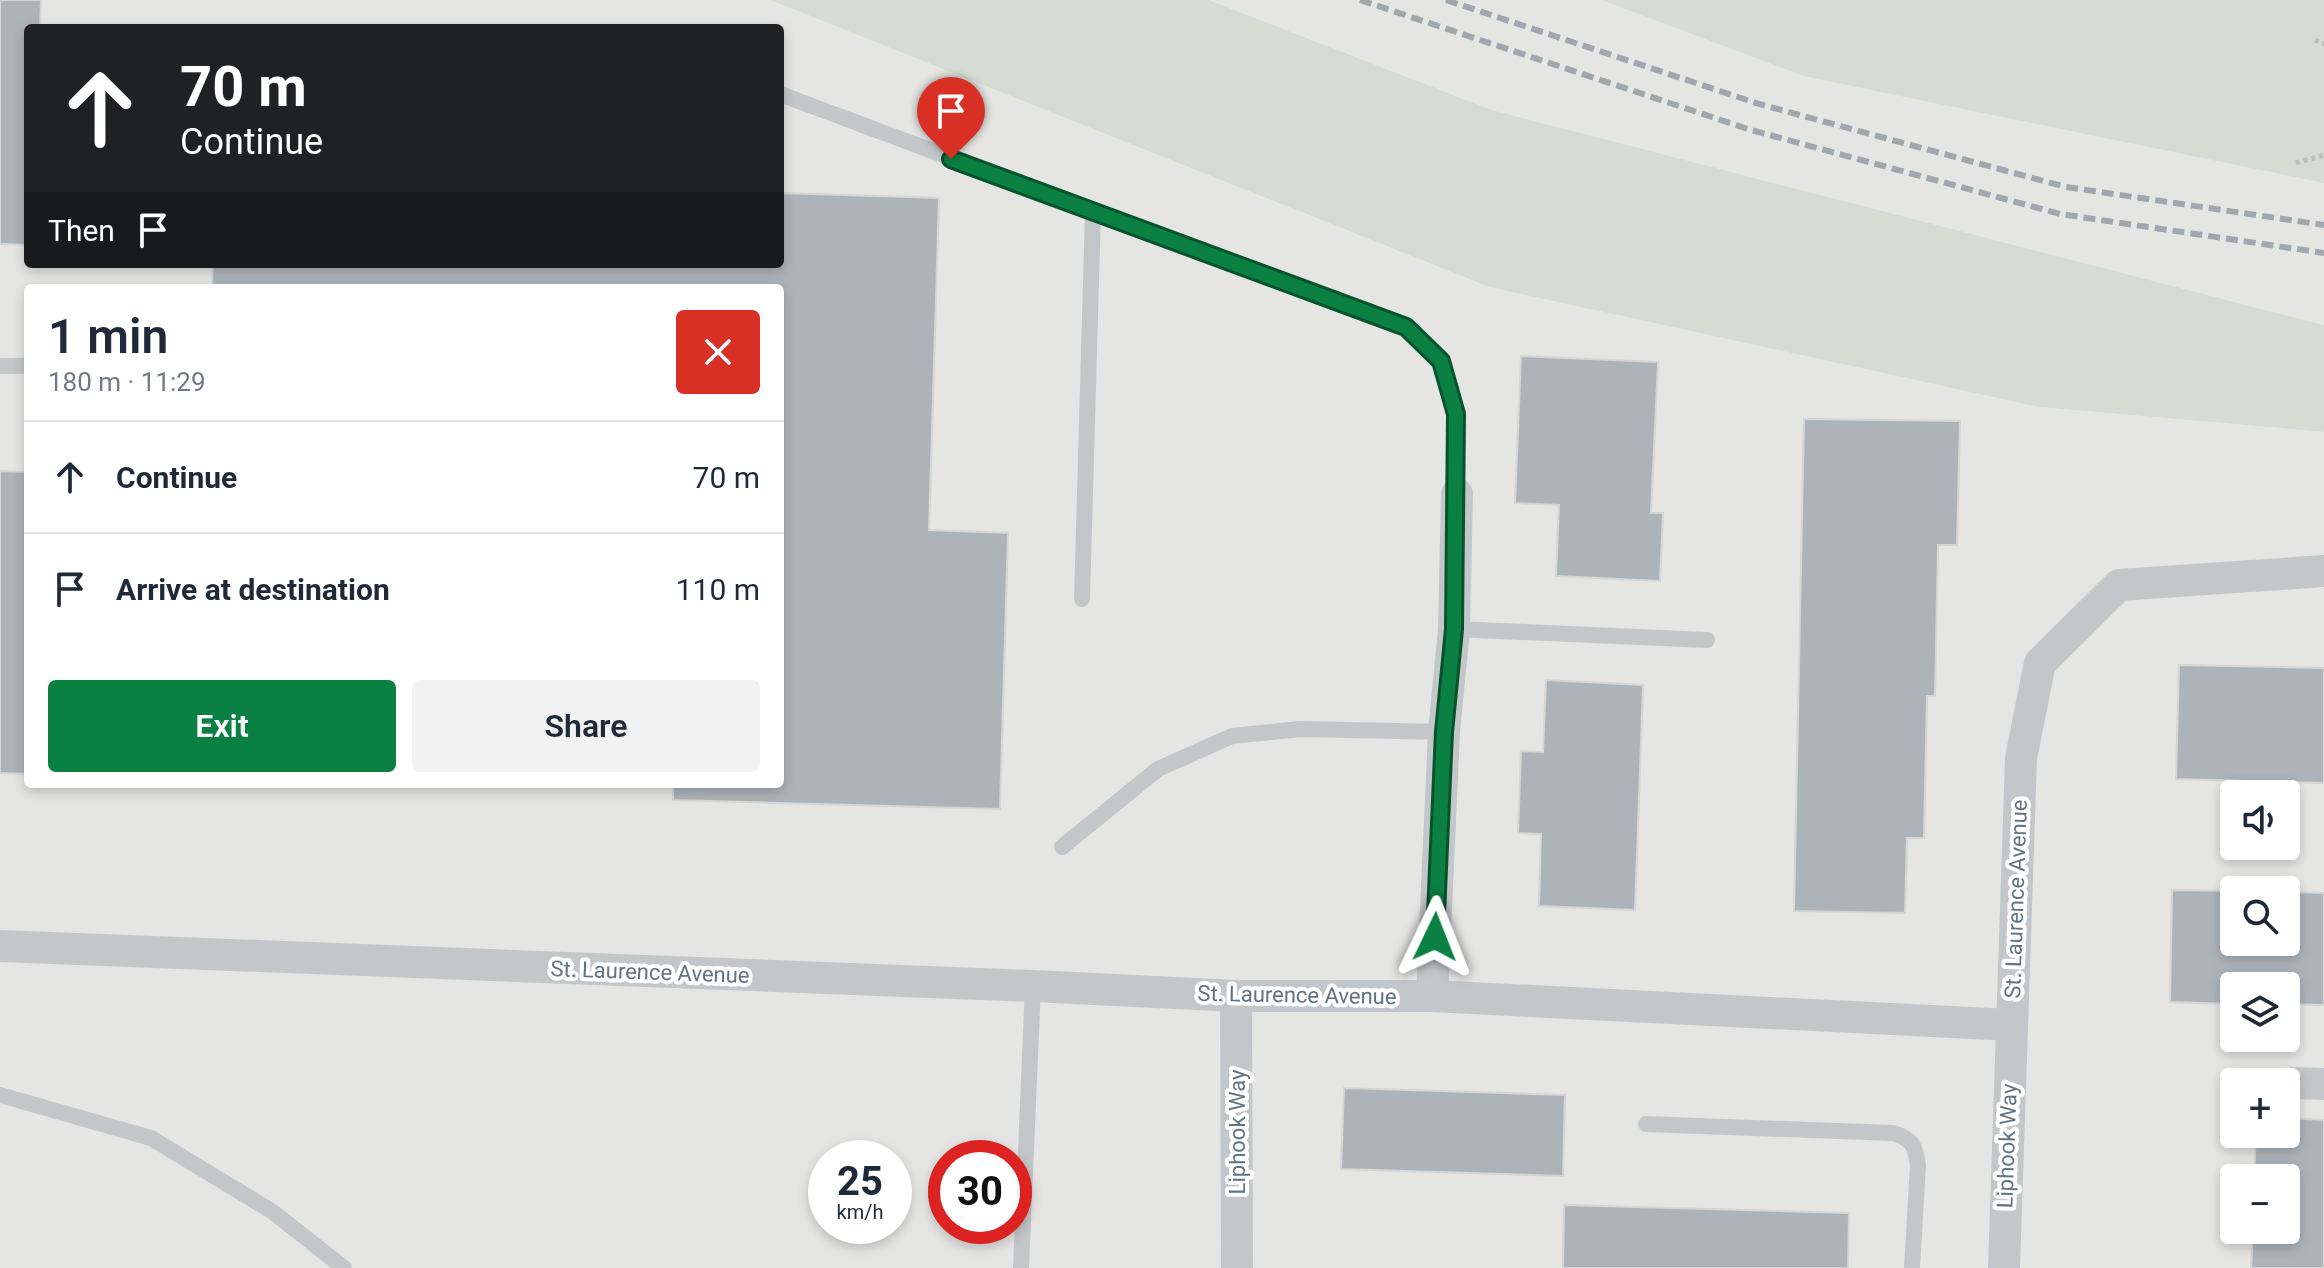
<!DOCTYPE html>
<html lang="en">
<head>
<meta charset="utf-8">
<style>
  :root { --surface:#fff; --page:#f2f2f3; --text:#1f2937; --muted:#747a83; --line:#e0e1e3; --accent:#0b8043 }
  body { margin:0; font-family:Roboto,sans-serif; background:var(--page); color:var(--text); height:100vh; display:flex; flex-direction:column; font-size:30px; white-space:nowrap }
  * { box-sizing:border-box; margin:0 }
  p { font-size:26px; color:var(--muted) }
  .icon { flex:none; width:44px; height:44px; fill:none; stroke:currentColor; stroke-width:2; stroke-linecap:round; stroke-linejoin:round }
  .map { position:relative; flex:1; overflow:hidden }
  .side { position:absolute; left:24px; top:284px; width:760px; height:504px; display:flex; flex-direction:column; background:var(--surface); border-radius:8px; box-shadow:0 4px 12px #0003 }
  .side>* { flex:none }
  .guide { position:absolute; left:24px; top:24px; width:760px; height:244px; border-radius:8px; box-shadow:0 4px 12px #0003; background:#202124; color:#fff; overflow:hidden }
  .buttons { position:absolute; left:2220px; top:780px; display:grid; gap:16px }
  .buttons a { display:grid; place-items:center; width:80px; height:80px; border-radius:8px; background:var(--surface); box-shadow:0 4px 12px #0003; font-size:40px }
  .speed { position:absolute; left:808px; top:1140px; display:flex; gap:16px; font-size:40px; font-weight:700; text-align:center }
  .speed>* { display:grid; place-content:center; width:104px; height:104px; border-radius:50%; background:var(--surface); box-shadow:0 4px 12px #0003; line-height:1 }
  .speed small { font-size:20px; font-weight:400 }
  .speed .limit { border:12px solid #d22; background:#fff; color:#111 }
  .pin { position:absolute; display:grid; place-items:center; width:68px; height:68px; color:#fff; margin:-82px -34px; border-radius:50% 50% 50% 0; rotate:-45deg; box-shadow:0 0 8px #0007 }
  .pin .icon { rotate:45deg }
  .me { position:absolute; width:88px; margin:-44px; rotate:2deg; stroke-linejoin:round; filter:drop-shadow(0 0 6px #0008) }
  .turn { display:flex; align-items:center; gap:28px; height:168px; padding:0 24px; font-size:36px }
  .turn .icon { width:104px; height:104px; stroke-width:2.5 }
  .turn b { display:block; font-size:56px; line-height:68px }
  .then { display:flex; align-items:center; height:76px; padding:0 24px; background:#0003; gap:16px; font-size:30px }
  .round { display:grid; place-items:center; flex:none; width:84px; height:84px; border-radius:8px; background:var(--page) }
  .summary { display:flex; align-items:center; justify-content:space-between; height:136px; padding:0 24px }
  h1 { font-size:48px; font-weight:600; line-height:60px }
  .button { display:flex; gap:16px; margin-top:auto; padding:16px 24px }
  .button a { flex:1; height:92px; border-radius:8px; background:var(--accent); color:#fff; font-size:32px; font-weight:600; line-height:92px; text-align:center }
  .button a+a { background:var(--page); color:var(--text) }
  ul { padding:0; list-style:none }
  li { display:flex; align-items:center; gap:24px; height:112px; padding:0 24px; border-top:2px solid var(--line) }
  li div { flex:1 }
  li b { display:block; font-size:30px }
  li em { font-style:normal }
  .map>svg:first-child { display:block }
</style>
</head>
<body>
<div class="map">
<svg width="2324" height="1268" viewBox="0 0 2324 1268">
  <rect width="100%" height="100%" fill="#f4f4f0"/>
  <!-- built -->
  <g fill="#e5e6e4" fill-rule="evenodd">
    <path d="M0,0H770L1489,287L2039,407L2324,432V1268H0ZM28,28H780V264H28ZM28,288H780V784H28ZM2234,794H2286V846H2234ZM2234,890H2286V942H2234ZM2234,986H2286V1038H2234ZM2234,1082H2286V1134H2234ZM826,1158H894V1226H826ZM946,1158H1014V1226H946ZM2234,1178H2286V1230H2234Z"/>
    <path d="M1209,0H1601L1803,76L2324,181V325L1492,110Z"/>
  </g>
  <!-- green -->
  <g fill="#d5dcd1">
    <path d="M770,0H1209L1492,110L2324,325V432L2039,407L1489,287Z"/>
    <path d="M1601,0H2324V183L1803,76Z"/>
  </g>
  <!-- building -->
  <g fill="#adb4b9" stroke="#d5d5d3" stroke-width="2">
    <path d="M0,0H41L40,28H28V245L0,244Z"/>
    <path d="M780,193L939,198L929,530L1008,533L1000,809L673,800V784H780V288H212L213,264H780Z"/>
    <path d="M1521,356L1658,362L1651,513H1663L1660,581L1556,576L1559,505L1515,503Z"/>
    <path d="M1804,419L1960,421L1957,545H1938L1935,696H1927L1924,838H1907L1905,913L1794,911Z"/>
    <path d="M0,471L28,472V774L0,773Z"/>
    <path d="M2179,665L2324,668V783L2176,779Z"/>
    <path d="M1546,680L1643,685L1635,910L1539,906L1541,834L1518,833L1521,751L1543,752Z"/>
    <path d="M2172,890L2234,891V942H2286V892L2324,893V1005L2286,1004V986H2234V1004L2170,1002Z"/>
    <path d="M1344,1088L1565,1095L1563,1176L1341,1169Z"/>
    <path d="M2286,1118L2324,1120V1268H2251L2253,1230H2286V1178H2254L2256,1134H2286Z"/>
    <path d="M1564,1205L1849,1213L1848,1268H1563Z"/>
  </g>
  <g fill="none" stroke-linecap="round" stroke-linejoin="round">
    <!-- path -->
    <g stroke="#bbbdbf" stroke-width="5" stroke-dasharray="4 4" stroke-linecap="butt">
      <path d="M2315,40L2324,44"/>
      <path d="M2296,163L2324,155"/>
    </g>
    <!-- lane -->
    <g stroke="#c4c7ca" stroke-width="16">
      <path d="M780,94L1093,211"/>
      <path d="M0,366H28"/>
      <path d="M1082,599L1093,211L1406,327L1441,361L1456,414L1457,494"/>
      <path d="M1454,629L1707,640"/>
      <path d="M1062,847L1158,769L1232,736L1300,729L1444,732"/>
      <path d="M0,1095L151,1138L273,1212L344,1268"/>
      <path d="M1646,1124L1893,1133C1913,1139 1915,1146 1918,1165L1912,1268"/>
      <path d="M1021,1268L1033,986"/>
    </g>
    <!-- street -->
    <g stroke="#c4c7ca" stroke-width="32">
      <path d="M0,946L1033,986L1236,996H1432L2011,1025"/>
      <path d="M1236,996L1237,1268"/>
      <path d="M1432,996L1444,732L1454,629L1457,494"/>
      <path d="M2294,1083L2324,1084"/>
      <path d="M2004,1268L2021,758L2040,663L2119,585L2324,571"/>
    </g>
    <!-- rail -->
    <g stroke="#a1a7ad" stroke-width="6" stroke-dasharray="12 6" stroke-linecap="butt">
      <path d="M1360,0L1751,130L2060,214L2324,253"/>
      <path d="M1446,0L1759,104L2066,187L2324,225"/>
    </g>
  </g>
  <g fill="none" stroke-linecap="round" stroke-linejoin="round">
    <defs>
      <path id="route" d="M951,159L1406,327L1441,361L1456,414L1454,629L1444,732L1435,937"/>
    </defs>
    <!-- route casing -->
    <use href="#route" stroke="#07532c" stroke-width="20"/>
    <!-- route -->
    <use href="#route" stroke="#0b8043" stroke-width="14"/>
  </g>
  <g text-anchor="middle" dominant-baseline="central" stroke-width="8" stroke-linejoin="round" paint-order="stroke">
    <!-- street labels -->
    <g font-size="22" fill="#627382" stroke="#fff">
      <text transform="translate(2016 899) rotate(-88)">St. Laurence Avenue</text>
      <text transform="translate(650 972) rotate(2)">St. Laurence Avenue</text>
      <text transform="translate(1297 995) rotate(1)">St. Laurence Avenue</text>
      <text transform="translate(1237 1132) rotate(-90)">Liphook Way</text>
      <text transform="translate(2007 1146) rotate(-88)">Liphook Way</text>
    </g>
  </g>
</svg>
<div class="buttons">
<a><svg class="icon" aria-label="sound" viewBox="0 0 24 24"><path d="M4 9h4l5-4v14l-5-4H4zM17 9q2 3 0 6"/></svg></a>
<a><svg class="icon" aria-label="search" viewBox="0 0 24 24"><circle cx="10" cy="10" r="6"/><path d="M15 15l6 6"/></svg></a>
<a><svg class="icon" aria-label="layers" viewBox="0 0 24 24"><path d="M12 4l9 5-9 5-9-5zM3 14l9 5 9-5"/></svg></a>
<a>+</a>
<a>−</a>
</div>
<div class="speed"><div>25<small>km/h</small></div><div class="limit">30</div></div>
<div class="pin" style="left:951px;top:159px;background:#d93025"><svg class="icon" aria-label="arrive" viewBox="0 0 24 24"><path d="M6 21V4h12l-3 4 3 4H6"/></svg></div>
<svg class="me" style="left:1435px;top:937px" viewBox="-20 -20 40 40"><path d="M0-17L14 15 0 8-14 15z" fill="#0b8043" stroke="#fff" stroke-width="4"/></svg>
<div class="guide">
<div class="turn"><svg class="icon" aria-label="ahead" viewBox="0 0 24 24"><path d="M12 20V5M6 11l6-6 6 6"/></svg><div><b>70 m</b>Continue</div></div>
<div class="then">Then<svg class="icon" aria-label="arrive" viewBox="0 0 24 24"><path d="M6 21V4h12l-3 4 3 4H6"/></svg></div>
</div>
<section class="side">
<div class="summary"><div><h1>1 min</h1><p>180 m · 11:29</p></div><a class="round" style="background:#d93025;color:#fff"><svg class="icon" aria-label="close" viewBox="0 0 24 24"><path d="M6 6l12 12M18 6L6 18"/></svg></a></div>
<ul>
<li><svg class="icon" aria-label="ahead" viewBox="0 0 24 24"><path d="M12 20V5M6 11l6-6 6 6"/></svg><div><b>Continue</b></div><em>70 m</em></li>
<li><svg class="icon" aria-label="arrive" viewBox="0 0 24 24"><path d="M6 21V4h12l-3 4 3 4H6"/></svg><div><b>Arrive at destination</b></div><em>110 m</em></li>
</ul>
<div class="button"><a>Exit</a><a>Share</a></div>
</section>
</div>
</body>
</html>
